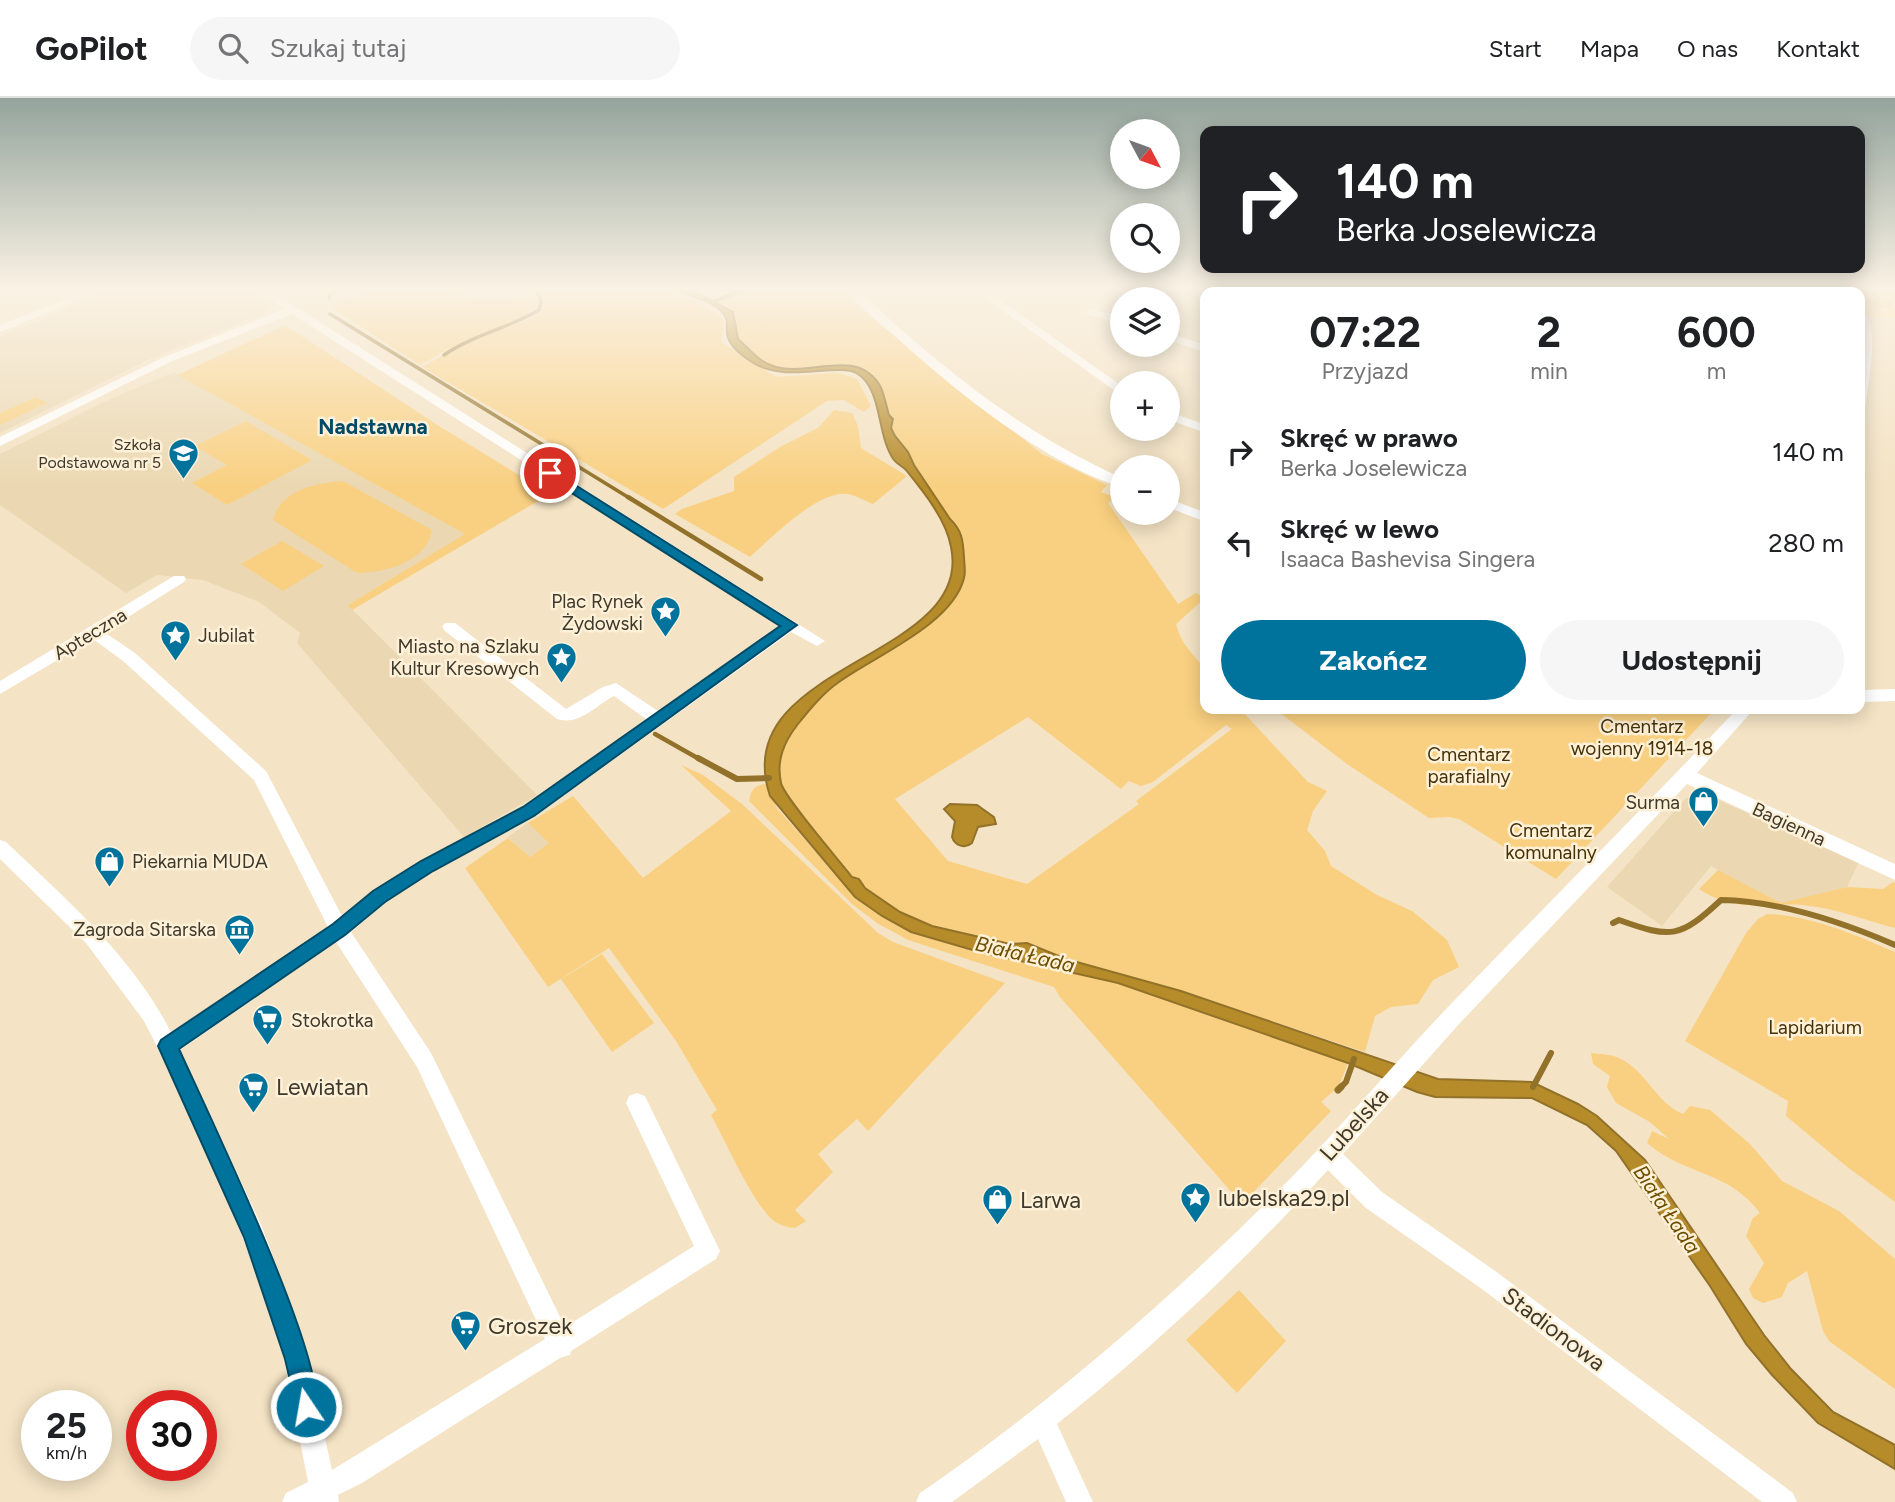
<!DOCTYPE html>
<html lang="pl">
<head>
<meta charset="utf-8">
<style>
  :root { --surface:#fff; --page:#f6f6f6; --text:#202124; --muted:#757577; --line:#e0e0e0; --accent:#00739d }
  body { margin:0; font-family:Figtree,sans-serif; background:var(--page); color:var(--text); height:100vh; display:flex; flex-direction:column; font-size:26px; white-space:nowrap }
  * { box-sizing:border-box; margin:0 }
  p { font-size:23px; color:var(--muted) }
  .icon { flex:none; width:38px; height:38px; fill:none; stroke:currentColor; stroke-width:2; stroke-linecap:round; stroke-linejoin:round }
  .map { position:relative; flex:1; overflow:hidden }
  .side { position:absolute; left:1200px; top:189px; width:665px; height:427px; display:flex; flex-direction:column; background:var(--surface); border-radius:14px; box-shadow:0 4px 18px #0003 }
  .side>* { flex:none }
  .hud { position:absolute; left:1200px; top:28px; width:665px; height:147px; border-radius:14px; box-shadow:0 4px 18px #0003; background:#202124; color:#fff; overflow:hidden }
  .needle { width:46px; rotate:131deg }
  .fabs { position:absolute; left:1110px; top:21px; display:grid; gap:14px }
  .fabs a { display:grid; place-items:center; width:70px; height:70px; border-radius:50%; background:var(--surface); box-shadow:0 4px 18px #0003; font-size:35px }
  .speed { position:absolute; left:21px; top:1292px; display:flex; gap:14px; font-size:35px; font-weight:700; text-align:center }
  .speed>* { display:grid; place-content:center; width:91px; height:91px; border-radius:50%; background:var(--surface); box-shadow:0 4px 18px #0003; line-height:1 }
  .speed small { font-size:18px; font-weight:400 }
  .speed .limit { border:10px solid #d22; background:#fff; color:#111 }
  .pin { position:absolute; display:grid; place-items:center; width:60px; height:60px; color:#fff; margin:-30px; border:4px solid #fff; border-radius:50%; box-shadow:0 2px 7px #0007 }
  .me { position:absolute; width:77px; margin:-38px; rotate:348deg; stroke-linejoin:round; filter:drop-shadow(0 0 5px #0008) }
  .turn { display:flex; align-items:center; gap:24px; height:147px; padding:0 21px; font-size:32px }
  .turn .icon { width:91px; height:91px; stroke-width:2.5 }
  .turn b { display:block; font-size:49px; line-height:60px }
  .eta { display:flex; justify-content:space-evenly; align-items:center; height:119px; text-align:center }
  .eta b { font-size:42px; font-weight:700; line-height:49px }
  .action { display:flex; gap:14px; margin-top:auto; padding:14px 21px }
  .action a { flex:1; height:80px; border-radius:42px; background:var(--accent); color:#fff; font-size:28px; font-weight:700; line-height:80px; text-align:center }
  .action a+a { background:var(--page); color:var(--text) }
  ul { padding:0; list-style:none }
  li { display:flex; align-items:center; gap:21px; height:91px; padding:0 21px }
  li div { flex:1 }
  li b { display:block; font-size:26px }
  li em { font-style:normal }
  header { display:flex; align-items:center; gap:42px; box-sizing:border-box; height:98px; padding:0 35px; background:var(--surface); border-bottom:2px solid var(--line) }
  header strong { font-size:33px }
  nav { display:flex; gap:38px; margin-inline-start:auto; font-size:24px }
  .search { width:490px; height:63px; background:var(--page); display:flex; align-items:center; gap:18px; box-sizing:border-box; padding:0 24px; border-radius:38px; color:var(--muted); font-size:26px }
  .map>svg:first-child { display:block }
</style>
</head>
<body>
<header>
<strong>GoPilot</strong>
<div class="search"><svg class="icon" aria-label="search" viewBox="0 0 24 24"><circle cx="10" cy="10" r="6"/><path d="M15 15l6 6"/></svg>Szukaj tutaj</div>
<nav><a>Start</a><a>Mapa</a><a>O nas</a><a>Kontakt</a></nav>
</header>
<div class="map">
<svg width="1895" height="1404" viewBox="0 0 1895 1404">
  <rect width="100%" height="100%" fill="#f4e3c4"/>
  <!-- built -->
  <g fill="#ebd8b2">
    <path d="M116,192H246L268,208L262,216L154,259L0,335V238Z"/>
    <path d="M174,274L466,436L348,507L537,697L464,739L297,545L300,535L259,504L203,482L157,477L126,495L0,407V356L101,305Z"/>
    <path d="M1697,696L1709,698L1859,764L1847,789L1781,806L1711,768L1662,828L1607,789L1686,700Z"/>
    <path d="M528,725L550,745L529,759L508,739Z"/>
  </g>
  <!-- green -->
  <g fill="#f9d081" fill-rule="evenodd">
    <path d="M381,192H451L453,196C481,206 506,203 535,197L538,209L506,229L456,247L420,267L329,208Z"/>
    <path d="M553,192C617,192 672,180 724,222L721,244L776,279L838,275L857,281L871,308L864,314L844,302L827,303L663,411L422,269L461,248L530,221L545,210V200L541,195Z"/>
    <path d="M746,192H841L852,204L1042,356L1107,387L1101,394L1112,398L1122,393L1108,405L1178,506L1196,495L1205,500L1176,526C1180,545 1194,558 1206,571V611H1240L1308,684L1327,693L1313,713L1307,732L1325,753L1331,768L1377,797L1412,813L1447,842L1459,869L1433,882L1418,906L1391,909L1375,918L1365,954L1181,893L1066,861L1027,845L1010,846L932,828L900,814L865,790L859,781L852,779C839,763 784,699 781,685C776,662 784,644 798,626C810,611 823,595 839,584C875,558 953,527 964,480C966,474 964,466 964,459C963,443 962,432 950,421L891,330L894,323C883,308 884,288 868,275C843,254 801,278 772,267C757,262 749,251 738,241L733,214L717,204ZM1028,619L1121,691L1129,683L1141,688L1153,684L1226,627L1232,631L1136,703L1139,706L1027,786L948,763L895,701Z"/>
    <path d="M1863,193L1883,198L1892,204V209L1877,211L1860,207V194H1854Z"/>
    <path d="M285,227L439,328L550,396L352,512L348,507L465,436L178,277Z"/>
    <path d="M36,299L47,305L0,327V315Z"/>
    <path d="M834,312L852,315L858,328L861,350L907,378L873,406C865,403 855,397 847,396C818,392 770,441 750,459L675,416L682,411L734,393V379L780,349L818,330Z"/>
    <path d="M246,323L312,362L227,407L192,385L227,367L195,348Z"/>
    <path d="M343,383L432,432C426,465 386,474 357,475L273,422C280,392 316,385 343,383Z"/>
    <path d="M282,443L324,468L283,493L241,466Z"/>
    <path d="M1275,611H1715L1556,781L1459,721L1449,719L1429,720L1347,666Z"/>
    <path d="M681,667L703,677L742,706L878,835L893,844L1005,885L868,1033L857,1021L818,1056L833,1074L795,1112L806,1123L795,1130C787,1129 781,1128 774,1123C754,1108 725,1042 711,1017L717,1012L676,943L609,850L548,889L465,770L508,740L530,759L549,745L528,725L573,698L643,780L731,713Z"/>
    <path d="M766,686L777,710L855,799L881,818L929,840L1118,885L1348,965L1339,988L1321,1004L1331,1013L1242,1106L1060,899L1054,889L908,842L877,825L852,806L749,703C751,692 754,687 766,686Z"/>
    <path d="M1718,772L1781,805L1847,789L1883,791L1893,784L1895,785V830C1867,823 1838,811 1810,808C1767,802 1741,818 1699,791Z"/>
    <path d="M1767,816C1809,817 1857,837 1895,854V1104L1846,1068L1786,1018L1788,1003L1685,943L1746,835L1758,821Z"/>
    <path d="M602,856L654,925L612,954L561,881Z"/>
    <path d="M1591,955C1599,956 1611,956 1619,960C1646,972 1656,1005 1683,1016L1690,1008L1710,1012L1750,1046L1782,1083L1839,1113L1895,1161V1291L1829,1243L1823,1233L1807,1173L1788,1185L1782,1199L1763,1205L1753,1200L1749,1191L1764,1165L1746,1138L1753,1120L1760,1115C1728,1072 1685,1078 1647,1045L1652,1033L1669,1041L1650,1024L1616,1005L1607,989L1610,978L1593,966Z"/>
    <path d="M1239,1192L1286,1243L1237,1295L1186,1242Z"/>
  </g>
  <!-- water -->
  <g fill="#b68b29" stroke="#92722a" stroke-width="2">
    <path d="M676,192L697,195L733,214L738,241C751,252 758,264 776,269C811,278 855,250 879,286C884,293 886,308 889,317L893,321L891,330L895,338L908,354L914,367L950,421C962,432 963,443 964,459C964,465 966,474 964,480C953,526 875,558 839,584C823,595 810,611 798,626C784,644 776,662 781,685C784,699 839,762 852,779L859,781L865,790L900,814L932,828L1010,846L1027,845L1066,861L1181,893L1438,981L1532,984L1578,1006L1597,1018L1645,1062L1764,1237L1791,1271L1833,1314L1895,1347V1371L1818,1325L1772,1277L1746,1246L1710,1188L1616,1053L1587,1027L1532,1000L1435,999L1417,994L1348,965L1118,885L976,853L911,834L882,818L855,799L770,698C725,565 975,562 951,449C946,421 923,393 906,372C902,368 897,366 894,362C876,337 883,293 858,276C839,264 789,285 755,266C745,260 728,248 727,235C726,227 729,223 723,215C714,203 690,198 676,192Z"/>
    <path d="M950,706L977,707L994,719L996,726L978,729L972,745C965,751 955,748 952,739L955,723L944,711Z"/>
  </g>
  <g fill="none" stroke-linecap="round" stroke-linejoin="round">
    <!-- stream-far3 -->
    <g stroke="#92722a" stroke-width="3.5">
      <path d="M329,200L330,196L339,192"/>
      <path d="M712,204L743,192"/>
      <path d="M330,216L631,401"/>
      <path d="M444,257C473,237 509,230 539,212L541,204L537,193"/>
    </g>
    <!-- stream-far2 -->
    <g stroke="#92722a" stroke-width="4.5">
      <path d="M628,399L761,481"/>
      <path d="M655,636L701,662"/>
    </g>
    <!-- stream-far1 -->
    <g stroke="#92722a" stroke-width="6">
      <path d="M698,660L737,681L769,680"/>
      <path d="M1613,825L1619,822C1672,841 1680,840 1721,802C1779,803 1842,824 1895,847"/>
      <path d="M1533,989L1551,955"/>
      <path d="M1339,991L1346,984L1354,961"/>
    </g>
    <!-- stream -->
    <path stroke="#92722a" stroke-width="7" d="M1338,992L1341,989"/>
    <!-- minor -->
    <g fill="#fff" fill-rule="evenodd">
      <path d="M89,192H104L0,234V227Z"/>
      <path d="M256,192H269L825,543L817,548L791,534L534,719L433,773L386,804L351,834L431,955L565,1229L694,1148L626,1005L629,998L637,995L645,998L720,1153L716,1161L571,1253L570,1257L560,1260L362,1385L338,1397L339,1404H282L286,1395L308,1384L284,1261L262,1193L243,1140L174,982L144,923L86,845L0,761V742L6,744C67,802 132,858 171,934L328,829L254,682L123,563L93,541L0,596V583L174,478H184L186,481L184,484L104,534L135,555L266,673L342,818C396,773 458,745 519,710C563,685 604,651 646,621L614,598C596,607 580,628 557,621L445,533L442,529L445,525H455L566,611L603,589L616,585L658,613L780,527L292,216L170,264L0,348V339L162,260L284,211ZM336,844L417,969L545,1241L332,1372L308,1261L286,1193L262,1129L180,952Z"/>
      <path d="M846,192H858C938,267 1021,335 1122,380V389C1048,368 954,292 897,240C880,225 861,210 846,192Z"/>
      <path d="M974,192H986L1122,288V298Z"/>
      <path d="M1307,192H1319L1320,194H1308Z"/>
      <path d="M1091,211L1122,219V226L1087,216V212Z"/>
      <path d="M1860,211C1882,222 1868,284 1866,306L1860,310L1862,232Z"/>
      <path d="M1167,235L1206,247V254L1167,242Z"/>
      <path d="M1167,313L1206,327V335L1167,321Z"/>
      <path d="M1167,400L1206,415V424L1167,409Z"/>
      <path d="M1895,591V603L1860,604V592Z"/>
      <path d="M1737,611H1754L1697,675L1895,766V782L1687,686L1460,925L1343,1056L1382,1094L1498,1175L1793,1395L1797,1404H1762L1482,1191L1366,1110L1328,1072C1245,1163 1154,1249 1057,1326L1093,1404H1066L1038,1341L952,1404H916L920,1395C1049,1306 1166,1205 1277,1094C1336,1035 1389,971 1447,910C1543,810 1642,712 1737,611Z"/>
    </g>
    <!-- major -->
    <g fill="#fedd97" fill-rule="evenodd">
      <path d="M1808,192H1825L1826,194H1809Z"/>
      <path d="M1834,192H1847L1834,194Z"/>
      <path d="M1872,192L1895,194V203L1873,195Z"/>
      <path d="M1860,207L1875,211H1895V219H1875L1860,215Z"/>
    </g>
  </g>
  <!-- sky -->
  <linearGradient id="sky" x2="0" y2="1"><stop stop-color="#94a49c"/><stop offset="0.49" stop-color="#faf2e4"/><stop offset="1" stop-color="#faf2e4" stop-opacity="0"/></linearGradient>
  <rect width="1895" height="389" fill="url(#sky)"/>
  <!-- route -->
  <path fill="#00739d" stroke="#004b66" stroke-width="2" d="M550,371L797,527L534,718L433,773L385,804L345,837L179,951C204,1007 333,1272 315,1317L306,1321L298,1317L285,1261L244,1139L158,948L161,942L333,826L373,793L421,763L523,709L780,528L545,378V372Z"/>
  <!-- icons -->
  <defs>
    <symbol id="school-pin" viewBox="-11 -11 22 30"><path d="M0 17L-7.5 6A9.5 9.5 0 1 1 7.5 6Z" fill="#00739d" stroke="#fef1d8"/><path d="M0-5L7-2L0 1L-7-2ZM-4 1L0 2.5L4 1V4Q0 6-4 4Z" fill="#fff"/></symbol>
    <symbol id="sight-pin" viewBox="-11 -11 22 30"><path d="M0 17L-7.5 6A9.5 9.5 0 1 1 7.5 6Z" fill="#00739d" stroke="#fef1d8"/><path d="M0-6L1.8-2.2L6-1.7L2.9 1.2L3.7 5.4L0 3.3L-3.7 5.4L-2.9 1.2L-6-1.7L-1.8-2.2Z" fill="#fff"/></symbol>
    <symbol id="shop-pin" viewBox="-11 -11 22 30"><path d="M0 17L-7.5 6A9.5 9.5 0 1 1 7.5 6Z" fill="#00739d" stroke="#fef1d8"/><path d="M-5-2.5h2.3a2.7 3.5 0 0 1 5.4 0H5L5.5 6h-11ZM-1.5-2.5h3a1.5 2.3 0 0 0-3 0Z" fill="#fff"/></symbol>
    <symbol id="museum-pin" viewBox="-11 -11 22 30"><path d="M0 17L-7.5 6A9.5 9.5 0 1 1 7.5 6Z" fill="#00739d" stroke="#fef1d8"/><path d="M0-6L6-3V-2H-6V-3ZM-5-1h2V3h-2ZM-1-1h2V3h-2ZM3-1h2V3H3ZM-6 4H6V6H-6Z" fill="#fff"/></symbol>
    <symbol id="supermarket-pin" viewBox="-11 -11 22 30"><path d="M0 17L-7.5 6A9.5 9.5 0 1 1 7.5 6Z" fill="#00739d" stroke="#fef1d8"/><path d="M-6-5.5h2.5l.6 2H6L4.5 2H-2.5L-4.4-4H-6ZM-1.5 3.2a1.3 1.3 0 1 0 .1 0ZM3 3.2a1.3 1.3 0 1 0 .1 0Z" fill="#fff"/></symbol>
  </defs>
  <g fill-rule="evenodd">
    <use href="#school-pin" x="166" y="338" width="35" height="47"/>
    <use href="#sight-pin" x="648" y="496" width="35" height="47"/>
    <use href="#sight-pin" x="158" y="520" width="35" height="47"/>
    <use href="#sight-pin" x="544" y="542" width="35" height="47"/>
    <use href="#shop-pin" x="1686" y="686" width="35" height="47"/>
    <use href="#shop-pin" x="92" y="746" width="35" height="47"/>
    <use href="#museum-pin" x="222" y="814" width="35" height="47"/>
    <use href="#supermarket-pin" x="250" y="904" width="35" height="47"/>
    <use href="#supermarket-pin" x="236" y="972" width="35" height="47"/>
    <use href="#sight-pin" x="1178" y="1082" width="35" height="47"/>
    <use href="#shop-pin" x="980" y="1084" width="35" height="47"/>
    <use href="#supermarket-pin" x="448" y="1210" width="35" height="47"/>
  </g>
  <g text-anchor="middle" dominant-baseline="central" stroke-width="5" stroke-linejoin="round" paint-order="stroke">
    <!-- far-poi labels -->
    <g font-size="16" fill="#3f392c" stroke="#fef1d8" text-anchor="end">
      <text x="161" y="346">Szkoła<tspan x="161" dy="18">Podstawowa nr 5</tspan></text>
    </g>
    <!-- poi labels -->
    <g font-size="19" fill="#3f392c" stroke="#fef1d8" text-anchor="end">
      <text x="643" y="503">Plac Rynek<tspan x="643" dy="22">Żydowski</tspan></text>
      <text x="198" y="537" text-anchor="start">Jubilat</text>
      <text x="539" y="548">Miasto na Szlaku<tspan x="539" dy="22">Kultur Kresowych</tspan></text>
      <text x="1680" y="704">Surma</text>
      <text x="132" y="763" text-anchor="start">Piekarnia MUDA</text>
      <text x="216" y="831">Zagroda Sitarska</text>
      <text x="291" y="922" text-anchor="start">Stokrotka</text>
    </g>
    <!-- street labels -->
    <g font-size="19" fill="#3f392c" stroke="#fef1d8">
      <text transform="translate(90 536) rotate(-31)">Apteczna</text>
      <text transform="translate(1789 726) rotate(25)">Bagienna</text>
    </g>
    <!-- park labels -->
    <g font-size="19" fill="#443108" stroke="#fef1d8">
      <text x="1642" y="628">Cmentarz<tspan x="1642" dy="22">wojenny 1914-18</tspan></text>
      <text x="1469" y="656">Cmentarz<tspan x="1469" dy="22">parafialny</tspan></text>
      <text x="1551" y="732">Cmentarz<tspan x="1551" dy="22">komunalny</tspan></text>
      <text x="1815" y="929">Lapidarium</text>
    </g>
    <!-- far-district labels -->
    <g font-size="21" font-weight="bold" fill="#004a67" stroke="#fef1d8">
      <text x="373" y="328">Nadstawna</text>
    </g>
    <!-- water labels -->
    <g font-size="21" font-style="italic" fill="#6c4e01" stroke="#fef1d8">
      <text transform="translate(1025 856) rotate(13)">Biała Łada</text>
      <text transform="translate(1667 1111) rotate(56)">Biała Łada</text>
    </g>
    <!-- near-poi labels -->
    <g font-size="23" fill="#3f392c" stroke="#fef1d8" text-anchor="start">
      <text x="276" y="989">Lewiatan</text>
      <text x="1218" y="1100">lubelska29.pl</text>
      <text x="1020" y="1102">Larwa</text>
      <text x="488" y="1228">Groszek</text>
    </g>
    <!-- near-street labels -->
    <g font-size="23" fill="#3f392c" stroke="#fef1d8">
      <text transform="translate(1354 1026) rotate(-48)">Lubelska</text>
      <text transform="translate(1554 1231) rotate(37)">Stadionowa</text>
    </g>
  </g>
</svg>
<div class="fabs">
<a><svg class="needle" viewBox="-14 -14 28 28"><path d="M0-13l5 13h-10z" fill="#e53935"/><path d="M0 13l5-13h-10z" fill="#757577"/></svg></a>
<a><svg class="icon" aria-label="search" viewBox="0 0 24 24"><circle cx="10" cy="10" r="6"/><path d="M15 15l6 6"/></svg></a>
<a><svg class="icon" aria-label="layers" viewBox="0 0 24 24"><path d="M12 4l9 5-9 5-9-5zM3 14l9 5 9-5"/></svg></a>
<a>+</a>
<a>−</a>
</div>
<div class="speed"><div>25<small>km/h</small></div><div class="limit">30</div></div>
<div class="pin" style="left:550px;top:375px;background:#d93025"><svg class="icon" aria-label="arrive" viewBox="0 0 24 24"><path d="M6 21V4h12l-3 4 3 4H6"/></svg></div>
<svg class="me" style="left:306px;top:1309px" viewBox="-20 -20 40 40"><circle r="17" fill="#00739d" stroke="#fff" stroke-width="3"/><path d="M0-11L8 9 0 5-8 9z" fill="#fff"/></svg>
<div class="hud">
<div class="turn"><svg class="icon" aria-label="right" viewBox="0 0 24 24"><path d="M7 20v-9h11M14 6l5 5-5 5"/></svg><div><b>140 m</b>Berka Joselewicza</div></div>
</div>
<section class="side">
<div class="eta">
<div><b>07:22</b><p>Przyjazd</p></div>
<div><b>2</b><p>min</p></div>
<div><b>600</b><p>m</p></div>
</div>
<ul>
<li><svg class="icon" aria-label="right" viewBox="0 0 24 24"><path d="M7 20v-9h11M14 6l5 5-5 5"/></svg><div><b>Skręć w prawo</b><p>Berka Joselewicza</p></div><em>140 m</em></li>
<li><svg class="icon" aria-label="left" viewBox="0 0 24 24"><path d="M17 20v-9H6M10 6l-5 5 5 5"/></svg><div><b>Skręć w lewo</b><p>Isaaca Bashevisa Singera</p></div><em>280 m</em></li>
</ul>
<div class="action"><a>Zakończ</a><a>Udostępnij</a></div>
</section>
</div>
</body>
</html>
